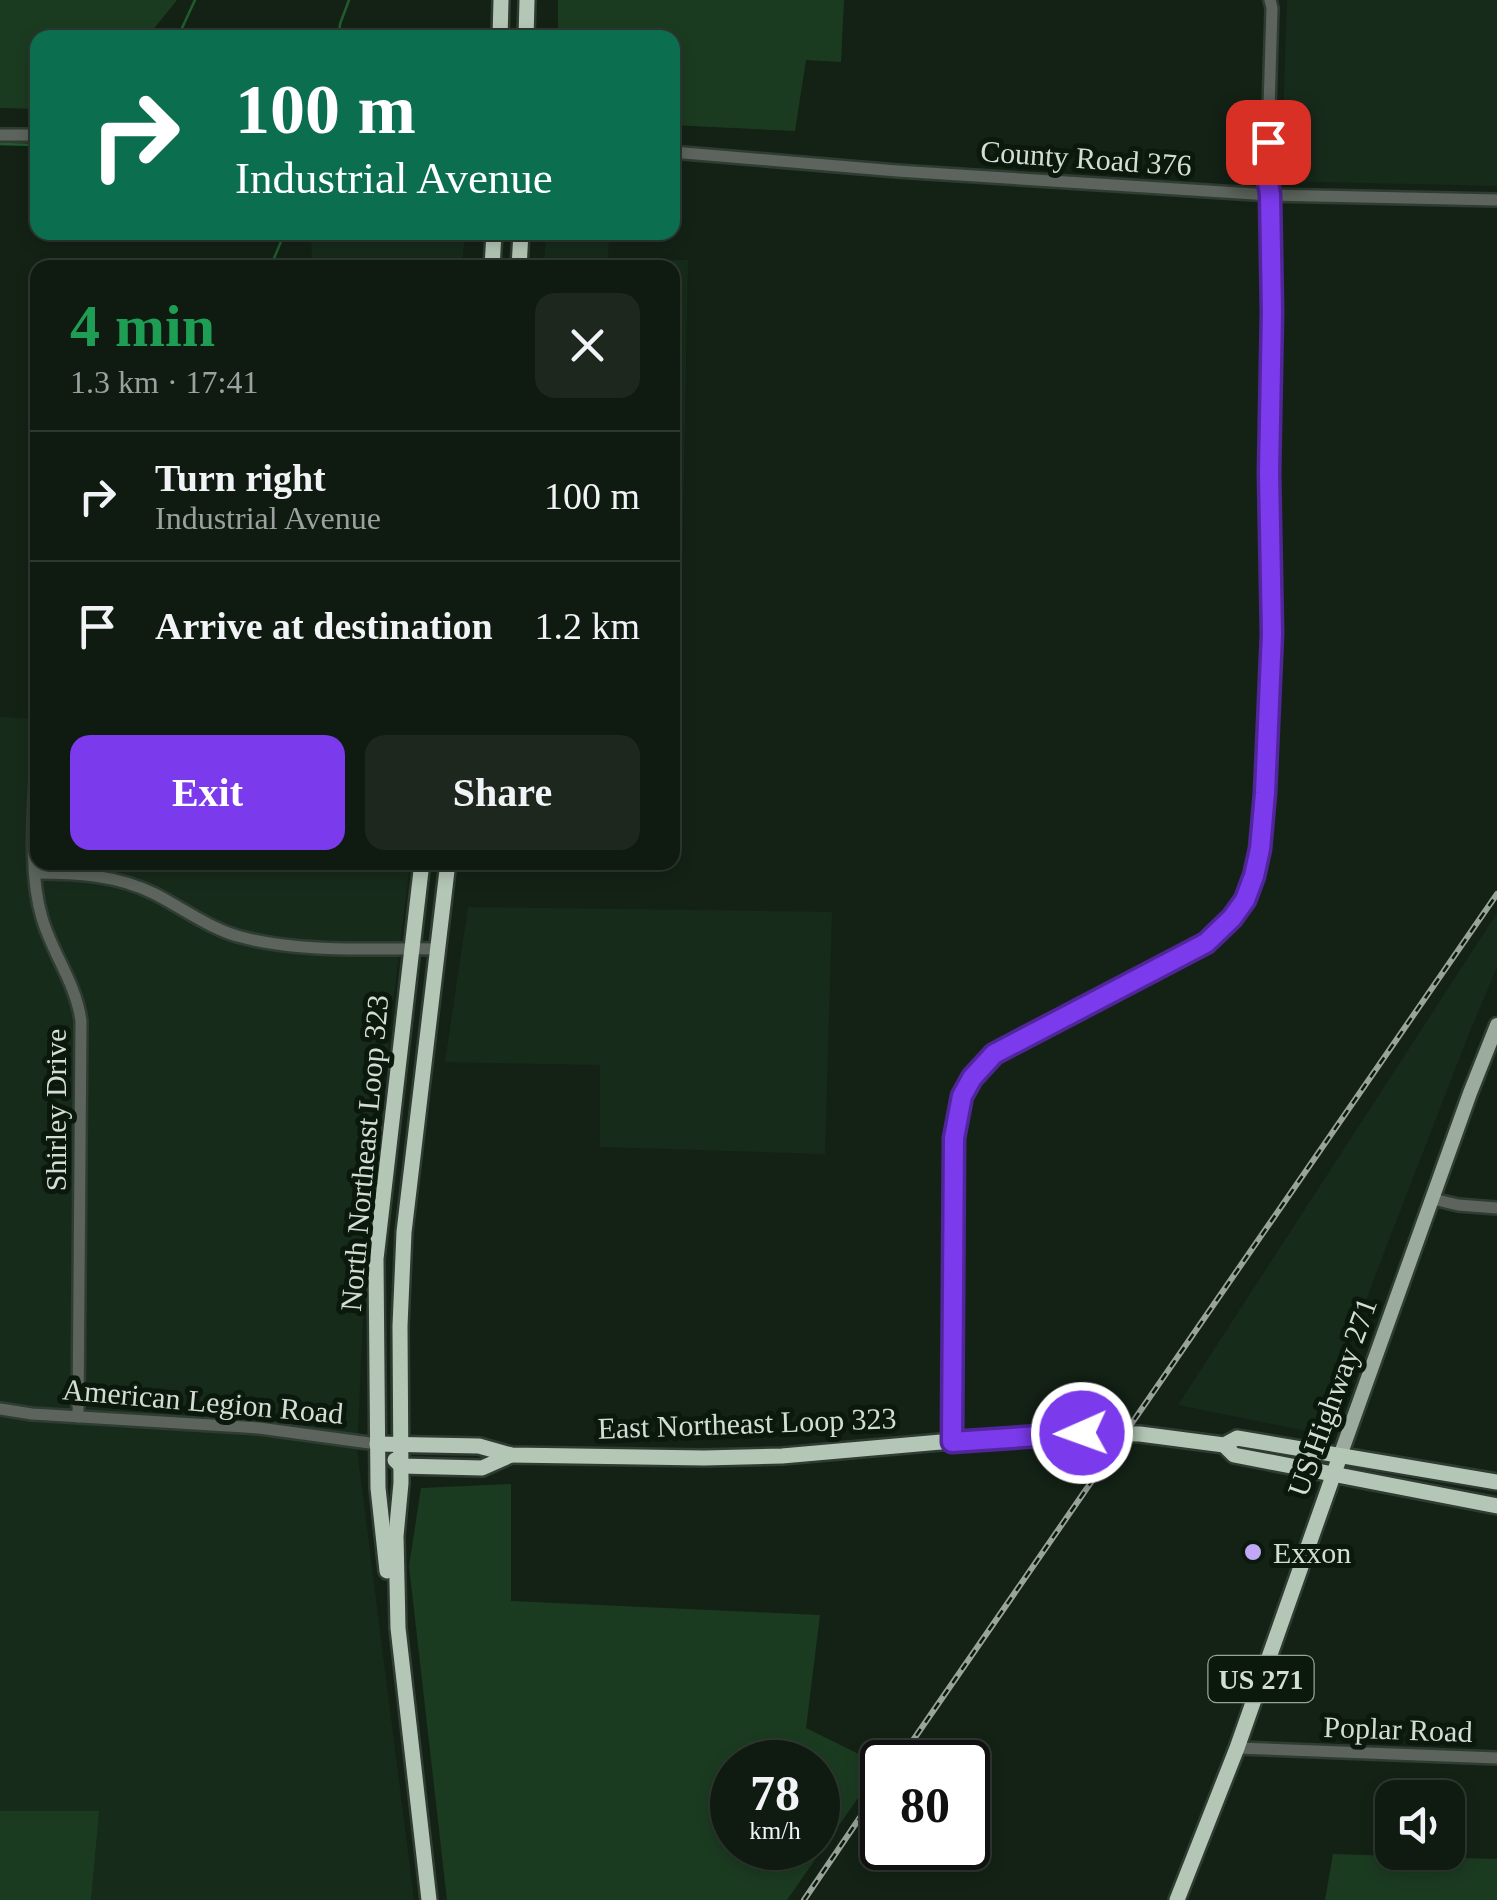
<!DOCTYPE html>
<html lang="en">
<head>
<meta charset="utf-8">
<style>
  :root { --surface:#0f1a10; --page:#1d271e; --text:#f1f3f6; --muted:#9ba19f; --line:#2f3830; --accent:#7c3aed }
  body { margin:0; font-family:"Times New Roman",serif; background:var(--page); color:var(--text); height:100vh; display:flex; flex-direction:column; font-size:38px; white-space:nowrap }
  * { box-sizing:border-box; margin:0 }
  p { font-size:32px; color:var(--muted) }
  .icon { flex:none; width:55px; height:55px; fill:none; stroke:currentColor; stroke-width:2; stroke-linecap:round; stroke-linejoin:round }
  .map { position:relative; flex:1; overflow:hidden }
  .panel { position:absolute; left:30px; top:260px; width:650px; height:610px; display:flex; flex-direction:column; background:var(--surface); border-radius:20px; box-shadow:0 5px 15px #0003,0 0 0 2px var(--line) }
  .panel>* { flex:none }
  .banner { position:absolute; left:30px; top:30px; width:650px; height:210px; border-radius:20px; box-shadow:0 5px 15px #0003,0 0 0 2px var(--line); background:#0b6e4f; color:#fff; overflow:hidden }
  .tools { position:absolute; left:1375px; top:1780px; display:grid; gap:20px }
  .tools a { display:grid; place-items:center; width:90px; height:90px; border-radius:20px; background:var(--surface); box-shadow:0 5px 15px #0003,0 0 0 2px var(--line); font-size:50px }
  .speed { position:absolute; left:710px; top:1740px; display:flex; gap:20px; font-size:50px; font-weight:700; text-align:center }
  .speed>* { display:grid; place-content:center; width:130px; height:130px; border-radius:50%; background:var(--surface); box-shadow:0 5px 15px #0003,0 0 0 2px var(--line); line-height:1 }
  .speed small { font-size:25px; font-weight:400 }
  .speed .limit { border:5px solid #111; border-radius:15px; background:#fff; color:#111 }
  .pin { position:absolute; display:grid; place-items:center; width:85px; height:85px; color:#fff; margin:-42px; border-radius:20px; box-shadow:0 5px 15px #0006 }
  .me { position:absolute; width:110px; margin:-55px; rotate:268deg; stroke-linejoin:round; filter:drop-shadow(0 0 8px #0008) }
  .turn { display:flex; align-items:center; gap:35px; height:210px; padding:0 40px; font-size:45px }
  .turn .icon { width:130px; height:130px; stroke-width:2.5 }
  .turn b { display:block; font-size:70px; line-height:85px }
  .round { display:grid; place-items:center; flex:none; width:105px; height:105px; border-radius:20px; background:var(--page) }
  .summary { display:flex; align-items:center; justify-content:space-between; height:170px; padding:0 40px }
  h1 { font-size:60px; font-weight:800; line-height:75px; color:#1e9e55 }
  .cta { display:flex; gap:20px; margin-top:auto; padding:20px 40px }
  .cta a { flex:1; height:115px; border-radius:20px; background:var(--accent); color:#fff; font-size:40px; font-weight:800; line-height:115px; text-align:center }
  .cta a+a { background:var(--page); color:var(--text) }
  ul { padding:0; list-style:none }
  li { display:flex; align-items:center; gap:30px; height:130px; padding:0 40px; border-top:2px solid var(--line) }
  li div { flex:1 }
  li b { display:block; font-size:38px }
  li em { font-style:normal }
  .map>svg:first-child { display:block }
</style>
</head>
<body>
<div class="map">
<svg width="1497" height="1900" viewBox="0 0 1497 1900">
  <rect width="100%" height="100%" fill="#142216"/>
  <!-- built -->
  <g fill="#172b1b">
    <path d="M1287,0H1497V186L1281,181Z"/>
    <path d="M311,233H465L462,267H312Z"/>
    <path d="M546,233H609L608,262L688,260L681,634L672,633V268L544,267Z"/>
    <path d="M0,717L37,719L38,862L410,863L368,1211L357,1449L414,1900H91L98,1811H0Z"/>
    <path d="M468,907L832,912L825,1154L600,1147V1065L445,1062Z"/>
    <path d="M1497,913V967L1468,1036L1373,1281L1317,1433L1178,1405Z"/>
  </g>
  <!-- green -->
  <g fill="#1b3b21" fill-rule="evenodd">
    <path d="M0,0H177L152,31L38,38L37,109L0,108Z"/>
    <path d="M558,0H844L841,62L806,60L795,131L673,125L672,38L558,37Z"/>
    <path d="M511,1484V1601L820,1615L806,1728L881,1765L787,1900H447L409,1566L421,1488ZM818,1762V1848H732V1762Z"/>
    <path d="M0,1811H99L91,1900H0Z"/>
    <path d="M1333,1854L1497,1859V1900H1325Z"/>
  </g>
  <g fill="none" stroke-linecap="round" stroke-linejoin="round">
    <!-- stream -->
    <g stroke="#215c2e" stroke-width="2.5">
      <path d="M182,38V28L195,0"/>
      <path d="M339,38L340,24L349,0"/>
      <path d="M0,144L38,145"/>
      <path d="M270,268L285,232"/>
    </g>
    <defs>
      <g id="minor">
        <path d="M0,135H38"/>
        <path d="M672,152L897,171L1270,195L1497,200"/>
        <path d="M37,752C36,804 27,868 42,918C52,953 76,983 81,1021L78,1417"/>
        <path d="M35,873C77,873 117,875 155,894C184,909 213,931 245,938C304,953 375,948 437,949"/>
        <path d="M1433,1199L1458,1205L1497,1208"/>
        <path d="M0,1409L32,1414L259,1428L377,1444"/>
        <path d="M952,1441L954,1138C959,1102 969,1068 1003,1048L1205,943C1228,925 1245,905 1254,877C1265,843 1264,805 1266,770C1273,671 1269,572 1269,473C1269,404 1272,335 1271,266C1271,236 1272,205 1267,175L1272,8L1270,0"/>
        <path d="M1237,1748L1497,1758"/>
      </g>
      <path id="major" d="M1340,1456L1470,1093L1497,1025"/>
      <g id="highway">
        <path d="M500,38L501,0"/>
        <path d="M526,38L527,0"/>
        <path d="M492,268L494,232"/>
        <path d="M519,268L521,232"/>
        <path d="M377,1444L479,1446L511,1455L704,1458L782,1456L1009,1436L1081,1433L1140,1434L1224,1445L1237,1438L1497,1482"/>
        <path d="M1224,1445L1234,1455L1497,1506"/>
        <path d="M395,1460L401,1466L482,1468L511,1455"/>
        <path d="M387,1571L378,1488L376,1259L422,862"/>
        <path d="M429,1900L398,1628L396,1536L401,1483L400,1326L404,1232L448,862"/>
        <path d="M1177,1900L1237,1748L1340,1456"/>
      </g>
    </defs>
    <!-- minor casing -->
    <use href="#minor" stroke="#2f3c31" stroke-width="16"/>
    <!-- major casing -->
    <use href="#major" stroke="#2f3c31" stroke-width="19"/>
    <!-- highway casing -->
    <use href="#highway" stroke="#2f3c31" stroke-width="20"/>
    <!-- minor -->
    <use href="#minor" stroke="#5c645d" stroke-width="11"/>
    <!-- major -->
    <use href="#major" stroke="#9bab9d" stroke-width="14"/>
    <!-- highway -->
    <use href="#highway" stroke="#b4c7b6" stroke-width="15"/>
    <defs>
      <g id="rail">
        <path d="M898,1762L1497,894"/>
        <path d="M804,1900L882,1785"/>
      </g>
    </defs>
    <!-- rail casing -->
    <use href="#rail" stroke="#99a39a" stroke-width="6"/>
    <!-- rail -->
    <use href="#rail" stroke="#0b190d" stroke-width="2.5" stroke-dasharray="8" stroke-linecap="butt"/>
  </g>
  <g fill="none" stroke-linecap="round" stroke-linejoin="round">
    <defs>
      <path id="route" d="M1082,1433L952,1442L954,1138L962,1096L972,1078L994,1054L1206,943L1232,918L1245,900L1254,876L1260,849L1265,793L1272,634L1269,473L1272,312L1270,195L1267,175L1268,142"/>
    </defs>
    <!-- route casing -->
    <use href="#route" stroke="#51269a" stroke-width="25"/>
    <!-- route -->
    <use href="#route" stroke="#7c3aed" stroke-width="18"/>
  </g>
  <!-- markers -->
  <circle fill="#c0a8f4" stroke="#0b190d" stroke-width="4" cx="1253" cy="1552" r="10"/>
  <g text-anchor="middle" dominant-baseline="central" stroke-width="10" stroke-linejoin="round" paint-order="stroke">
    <!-- shield labels -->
    <rect fill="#0b190d" stroke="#98a299" stroke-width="2.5" x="1208.5" y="1656" width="105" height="46" rx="8"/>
    <g font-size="28" font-weight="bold" fill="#d4ddd5">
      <text x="1261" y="1679">US 271</text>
    </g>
    <!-- street labels -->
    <g font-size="30" fill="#d4ddd5" stroke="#0b190d">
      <text transform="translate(1086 158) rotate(4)">County Road 376</text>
      <text transform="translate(55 1110) rotate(-90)">Shirley Drive</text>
      <text transform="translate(364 1153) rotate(-85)">North Northeast Loop 323</text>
      <text transform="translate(1332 1397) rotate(-70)">US Highway 271</text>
      <text transform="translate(203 1401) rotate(5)">American Legion Road</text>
      <text transform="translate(747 1423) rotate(-2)">East Northeast Loop 323</text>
      <text transform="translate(1398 1729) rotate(2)">Poplar Road</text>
    </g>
    <!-- poi labels -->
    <g font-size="30" fill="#d4ddd5" stroke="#0b190d" text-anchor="start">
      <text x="1273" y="1552">Exxon</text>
    </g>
  </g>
</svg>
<div class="tools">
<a><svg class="icon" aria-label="sound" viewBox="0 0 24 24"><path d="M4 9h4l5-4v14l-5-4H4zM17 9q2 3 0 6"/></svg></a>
</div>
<div class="speed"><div>78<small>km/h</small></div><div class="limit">80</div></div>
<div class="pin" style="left:1268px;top:142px;background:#d93025"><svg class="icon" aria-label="arrive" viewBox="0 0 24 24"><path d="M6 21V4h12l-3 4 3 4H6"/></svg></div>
<svg class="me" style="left:1082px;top:1433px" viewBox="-20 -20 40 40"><circle r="17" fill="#7c3aed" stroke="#fff" stroke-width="3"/><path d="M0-11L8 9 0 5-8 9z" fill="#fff"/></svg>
<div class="banner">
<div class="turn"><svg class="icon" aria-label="right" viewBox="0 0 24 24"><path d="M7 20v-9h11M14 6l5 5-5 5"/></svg><div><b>100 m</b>Industrial Avenue</div></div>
</div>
<section class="panel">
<div class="summary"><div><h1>4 min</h1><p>1.3 km · 17:41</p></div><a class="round"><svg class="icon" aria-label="close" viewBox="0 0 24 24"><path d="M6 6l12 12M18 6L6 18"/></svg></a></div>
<ul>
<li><svg class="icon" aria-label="right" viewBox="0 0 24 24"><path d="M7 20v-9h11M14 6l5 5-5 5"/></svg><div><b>Turn right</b><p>Industrial Avenue</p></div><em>100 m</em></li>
<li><svg class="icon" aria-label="arrive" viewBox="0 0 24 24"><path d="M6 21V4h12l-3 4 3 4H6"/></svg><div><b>Arrive at destination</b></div><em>1.2 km</em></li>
</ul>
<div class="cta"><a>Exit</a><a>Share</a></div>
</section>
</div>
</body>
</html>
